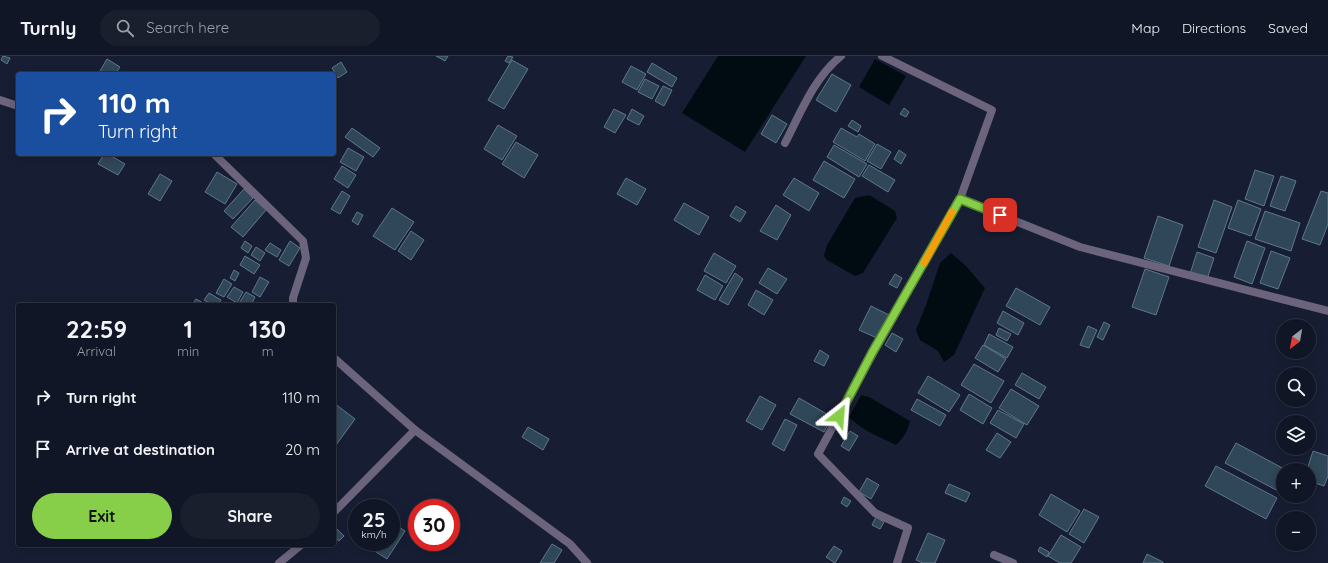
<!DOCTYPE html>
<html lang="en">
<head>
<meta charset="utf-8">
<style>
  :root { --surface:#111626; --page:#1a1f2e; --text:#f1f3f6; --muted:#9c9fa7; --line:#303543; --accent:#88cf49 }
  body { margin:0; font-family:Quicksand,sans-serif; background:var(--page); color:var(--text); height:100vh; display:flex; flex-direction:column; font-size:15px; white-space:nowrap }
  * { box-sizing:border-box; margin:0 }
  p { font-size:13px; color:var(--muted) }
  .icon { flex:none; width:22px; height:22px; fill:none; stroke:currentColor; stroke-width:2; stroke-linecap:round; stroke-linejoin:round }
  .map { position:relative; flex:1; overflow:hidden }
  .sheet { position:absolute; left:16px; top:247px; width:320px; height:244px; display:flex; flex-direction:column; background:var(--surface); border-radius:4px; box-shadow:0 2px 10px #0003,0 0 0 1px var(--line) }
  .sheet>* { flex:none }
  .top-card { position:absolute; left:16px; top:16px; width:320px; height:84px; border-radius:4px; box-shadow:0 2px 10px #0003,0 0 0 1px var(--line); background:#1a4fa0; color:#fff; overflow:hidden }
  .needle { width:26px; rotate:211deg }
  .controls { position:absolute; left:1276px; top:263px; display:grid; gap:8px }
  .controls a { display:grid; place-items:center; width:40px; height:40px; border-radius:50%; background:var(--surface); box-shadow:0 2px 10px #0003,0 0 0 1px var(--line); font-size:20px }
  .speed { position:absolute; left:348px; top:443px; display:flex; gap:8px; font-size:20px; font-weight:700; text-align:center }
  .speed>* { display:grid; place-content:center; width:52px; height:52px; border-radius:50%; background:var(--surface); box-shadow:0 2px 10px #0003,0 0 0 1px var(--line); line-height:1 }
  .speed small { font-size:10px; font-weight:400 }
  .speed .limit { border:6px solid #d22; background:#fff; color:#111 }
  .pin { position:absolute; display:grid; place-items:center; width:34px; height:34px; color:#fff; margin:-17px; border-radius:8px; box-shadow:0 2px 6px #0006 }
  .me { position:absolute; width:44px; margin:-22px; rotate:28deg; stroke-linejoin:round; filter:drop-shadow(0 0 3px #0008) }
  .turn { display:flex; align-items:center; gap:14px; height:84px; padding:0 16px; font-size:18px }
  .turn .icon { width:52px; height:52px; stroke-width:2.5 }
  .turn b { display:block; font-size:28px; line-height:34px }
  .eta { display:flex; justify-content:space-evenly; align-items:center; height:68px; text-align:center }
  .eta b { font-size:24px; font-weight:700; line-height:28px }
  .action { display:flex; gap:8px; margin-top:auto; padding:8px 16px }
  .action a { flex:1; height:46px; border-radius:24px; background:var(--accent); color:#111; font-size:16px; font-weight:700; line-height:46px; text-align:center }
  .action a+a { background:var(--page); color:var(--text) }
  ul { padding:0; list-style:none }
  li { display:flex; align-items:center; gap:12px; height:52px; padding:0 16px }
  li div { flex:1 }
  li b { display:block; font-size:15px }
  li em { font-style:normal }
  header { display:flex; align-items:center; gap:24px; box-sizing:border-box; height:56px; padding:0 20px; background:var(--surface); border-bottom:1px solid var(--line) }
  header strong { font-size:19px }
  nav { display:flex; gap:22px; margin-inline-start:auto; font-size:14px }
  .search { width:280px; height:36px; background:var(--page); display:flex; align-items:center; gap:10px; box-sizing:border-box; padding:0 14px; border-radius:22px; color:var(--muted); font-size:15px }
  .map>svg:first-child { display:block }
</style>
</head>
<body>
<header>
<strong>Turnly</strong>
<div class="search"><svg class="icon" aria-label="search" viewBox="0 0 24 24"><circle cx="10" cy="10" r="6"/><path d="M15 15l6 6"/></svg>Search here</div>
<nav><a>Map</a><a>Directions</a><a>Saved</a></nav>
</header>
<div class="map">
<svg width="1328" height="507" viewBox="0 0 1328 507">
  <rect width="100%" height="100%" fill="#171e33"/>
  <!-- water -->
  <g fill="#000c11">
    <path d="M718,0H806L745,96L682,57Z"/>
    <path d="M875,3L906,20L889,49L859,31Z"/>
    <path d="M869,139L895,155L897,162L863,217L855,220L827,204L824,200L827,189L855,142Z"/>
    <path d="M951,197L966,210L985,232L954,299L944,306L938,295L920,284L916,274L926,249L940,207Z"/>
    <path d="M861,339L869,341L910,365C908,374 903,383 896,389C880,381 861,374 849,361Z"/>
  </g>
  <!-- building -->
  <g fill="#304759" stroke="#5f778b">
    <path d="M3,0L10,2L7,8L1,4Z"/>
    <path d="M436,0H448L445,5Z"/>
    <path d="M508,0L513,1L509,7L505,5Z"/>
    <path d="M107,3L120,11L115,18H104L100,15Z"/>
    <path d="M512,4L528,13L504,53L488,44Z"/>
    <path d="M341,6L347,16L338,22L332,12Z"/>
    <path d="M652,7L677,22L672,31L647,16Z"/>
    <path d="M631,10L646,18L637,34L622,26Z"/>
    <path d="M832,18L851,29L836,56L816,44Z"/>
    <path d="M645,23L659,30L652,43L638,36Z"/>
    <path d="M663,30L672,34L664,50L655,45Z"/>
    <path d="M904,52L909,56L906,61L900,58Z"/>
    <path d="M614,53L626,59L615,77L604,71Z"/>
    <path d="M632,53L644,60L639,69L627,63Z"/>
    <path d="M772,59L787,68L776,87L761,78Z"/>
    <path d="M852,64L861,70L858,76L848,70Z"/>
    <path d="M498,69L517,80L502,104L484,93Z"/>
    <path d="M352,72L380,92L373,101L345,81Z"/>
    <path d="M841,72L857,81L859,78L875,88L865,105L833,86Z"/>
    <path d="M516,86L538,99L524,122L502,108Z"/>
    <path d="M877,88L891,96L881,113L867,105Z"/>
    <path d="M834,89L867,108L859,121L827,101Z"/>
    <path d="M348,92L364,101L356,115L340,106Z"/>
    <path d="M899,94L906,99L901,108L894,103Z"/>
    <path d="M104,98H108L125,108L118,119L98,108Z"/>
    <path d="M824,105L855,123L844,142L813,124Z"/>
    <path d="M869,109L895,124L888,136L862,120Z"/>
    <path d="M342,110L356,119L348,132L334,123Z"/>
    <path d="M1255,114L1274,120L1264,150L1245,143Z"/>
    <path d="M217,116L237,128L225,148L205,136Z"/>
    <path d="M160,118L172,125L160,145L148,138Z"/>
    <path d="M1281,120L1296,125L1285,155L1270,150Z"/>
    <path d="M626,122L646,133L637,149L617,138Z"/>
    <path d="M794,122L819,137L809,155L783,139Z"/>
    <path d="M244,133L253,142L233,163L224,155Z"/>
    <path d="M342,135L350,140L340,158L331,153Z"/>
    <path d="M1321,135L1328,137V168L1320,189L1302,183Z"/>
    <path d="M255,144L266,154L243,181L231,171Z"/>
    <path d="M1214,144L1232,151L1216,197L1198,191Z"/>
    <path d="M1238,144L1261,153L1251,180L1228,172Z"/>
    <path d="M684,147L709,161L699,179L674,164Z"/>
    <path d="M776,149L791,159L777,184L760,175Z"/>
    <path d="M736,150L746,156L740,166L730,160Z"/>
    <path d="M392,152L414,166L395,194L373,180Z"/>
    <path d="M1265,155L1300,167L1291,195L1255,183Z"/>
    <path d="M357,156L363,159L358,169L352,165Z"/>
    <path d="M1158,160L1183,169L1169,210L1144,202Z"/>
    <path d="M411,175L424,184L411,204L398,195Z"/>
    <path d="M245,185L252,190L248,197L241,192Z"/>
    <path d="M290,185L300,192L289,210L279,204Z"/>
    <path d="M1247,185L1265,192L1252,228L1234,221Z"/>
    <path d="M270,187L281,194L277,201L265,194Z"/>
    <path d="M256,191L265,197L260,205L251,199Z"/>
    <path d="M1271,195L1290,202L1278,233L1260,227Z"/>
    <path d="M1197,196L1214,202L1207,223L1190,218Z"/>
    <path d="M714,197L736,210L726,227L704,215Z"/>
    <path d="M245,200L260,209L254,218L240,209Z"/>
    <path d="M768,212L787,223L777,238L759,227Z"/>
    <path d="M1145,213L1169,221L1156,259L1132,251Z"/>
    <path d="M234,214L239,217L235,225L230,222Z"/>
    <path d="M735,217L743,223L728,249L719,244Z"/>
    <path d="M895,218L902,222L897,232L889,228Z"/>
    <path d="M705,219L723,230L715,244L697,234Z"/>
    <path d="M260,221L269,226L260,241L252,236Z"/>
    <path d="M224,223L232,228L224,241L216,237Z"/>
    <path d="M234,231L243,236L237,247L227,241Z"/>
    <path d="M1016,232L1050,251L1040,269L1006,250Z"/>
    <path d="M756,234L773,244L764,259L748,249Z"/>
    <path d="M246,236L255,241L251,249H238Z"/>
    <path d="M209,237L221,244L218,249H213L204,244Z"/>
    <path d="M196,243L207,249H192Z"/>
    <path d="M871,250L889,259L877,282L859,274Z"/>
    <path d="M1003,255L1024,267L1018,279L997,267Z"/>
    <path d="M1104,266L1110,269L1103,284L1097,281Z"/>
    <path d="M1088,270L1097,274L1089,292L1080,289Z"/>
    <path d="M999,272L1011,278L1007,285L996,279Z"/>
    <path d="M892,277L903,283L896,296L885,289Z"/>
    <path d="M989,278L1013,291L1007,302L984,289Z"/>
    <path d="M983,289L1006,303L998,316L975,302Z"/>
    <path d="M820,294L829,300L824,310L814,305Z"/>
    <path d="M974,308L1004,325L991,347L961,329Z"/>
    <path d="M1022,317L1046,331L1039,343L1015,329Z"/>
    <path d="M928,320L960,339L949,356L918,337Z"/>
    <path d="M1011,333L1039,350L1027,369L999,352Z"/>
    <path d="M969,338L992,352L983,368L960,354Z"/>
    <path d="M760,340L776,349L762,374L746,365Z"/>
    <path d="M799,342L832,361L824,376L790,358Z"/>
    <path d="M917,343L946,359L940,370L911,354Z"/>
    <path d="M334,347L355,363L336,389L334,388Z"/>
    <path d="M998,354L1024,368L1016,382L990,367Z"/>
    <path d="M785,363L797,369L784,395L772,388Z"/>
    <path d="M528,371L549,383L543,394L522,381Z"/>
    <path d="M850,375L858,380L849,395L841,390Z"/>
    <path d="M997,377L1011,386L1000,402L986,394Z"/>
    <path d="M1236,387L1286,414H1283V430L1280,436L1225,407Z"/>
    <path d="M1313,395L1328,400V420L1324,430L1309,425V414H1307Z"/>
    <path d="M1216,410L1277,442L1266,463L1205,430Z"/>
    <path d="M867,422L879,429L871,443L859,436Z"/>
    <path d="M949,428L970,437L966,446L945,437Z"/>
    <path d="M1051,438L1080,455L1067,476L1039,459Z"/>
    <path d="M844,441L851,445L847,451L841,447Z"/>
    <path d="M1084,453L1099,461L1084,487L1069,478Z"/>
    <path d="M876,461L884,466L880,473L872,469Z"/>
    <path d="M391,466L405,475L387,503L367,490L370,486H391Z"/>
    <path d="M334,470L344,480L339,485L334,481Z"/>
    <path d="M928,477L945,484L935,507H923L916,504Z"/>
    <path d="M1061,479L1081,491L1071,507H1060L1048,500Z"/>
    <path d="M552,488L562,494L554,507H540Z"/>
    <path d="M834,490L842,495L835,507L826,501Z"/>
    <path d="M1040,491L1049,496L1047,501L1038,495Z"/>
    <path d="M1147,498L1163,506V507H1143Z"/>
  </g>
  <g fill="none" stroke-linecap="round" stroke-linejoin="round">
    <!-- street -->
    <g stroke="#6b647c" stroke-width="8">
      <path d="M882,0L992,54L960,143L1080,191L1328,255"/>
      <path d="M0,44L18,50"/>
      <path d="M785,87C801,56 814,22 841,0"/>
      <path d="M214,98L303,185L306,202L293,242V249"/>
      <path d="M334,302L415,374L570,488L587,507"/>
      <path d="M334,456L415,374"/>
      <path d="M994,499L1013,507"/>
      <path d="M279,507L301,489"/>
      <path d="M897,507L908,472L875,457L818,398L873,297L960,143"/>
    </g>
  </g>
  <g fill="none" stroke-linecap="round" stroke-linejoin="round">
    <defs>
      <path id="route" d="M839,360L872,297L960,143L1000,159"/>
    </defs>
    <!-- route casing -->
    <use href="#route" stroke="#58872f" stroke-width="10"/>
    <!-- route -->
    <use href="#route" stroke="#88cf49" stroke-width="7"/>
    <!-- slow -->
    <path stroke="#f59e0b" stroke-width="7" d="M924,207L952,156"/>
  </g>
</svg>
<div class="controls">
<a><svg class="needle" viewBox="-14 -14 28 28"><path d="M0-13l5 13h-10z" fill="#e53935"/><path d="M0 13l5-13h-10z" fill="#9c9fa7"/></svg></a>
<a><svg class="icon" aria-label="search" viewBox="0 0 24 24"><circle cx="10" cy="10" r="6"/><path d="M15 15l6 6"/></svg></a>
<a><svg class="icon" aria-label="layers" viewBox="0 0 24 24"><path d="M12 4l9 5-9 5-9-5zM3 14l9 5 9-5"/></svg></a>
<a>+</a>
<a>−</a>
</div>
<div class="speed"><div>25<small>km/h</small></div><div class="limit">30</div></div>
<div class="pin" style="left:1000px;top:159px;background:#d93025"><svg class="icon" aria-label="arrive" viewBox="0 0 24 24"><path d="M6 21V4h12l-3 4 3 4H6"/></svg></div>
<svg class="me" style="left:839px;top:360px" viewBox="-20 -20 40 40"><path d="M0-17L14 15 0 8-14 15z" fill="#88cf49" stroke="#fff" stroke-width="4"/></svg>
<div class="top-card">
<div class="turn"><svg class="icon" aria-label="right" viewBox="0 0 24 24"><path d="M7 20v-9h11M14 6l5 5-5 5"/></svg><div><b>110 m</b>Turn right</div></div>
</div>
<section class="sheet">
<div class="eta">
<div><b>22:59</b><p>Arrival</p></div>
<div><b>1</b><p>min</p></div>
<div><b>130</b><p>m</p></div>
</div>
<ul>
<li><svg class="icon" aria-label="right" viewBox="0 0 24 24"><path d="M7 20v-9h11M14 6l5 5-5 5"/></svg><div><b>Turn right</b></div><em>110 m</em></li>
<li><svg class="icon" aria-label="arrive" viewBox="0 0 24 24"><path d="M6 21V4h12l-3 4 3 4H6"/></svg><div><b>Arrive at destination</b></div><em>20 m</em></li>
</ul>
<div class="action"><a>Exit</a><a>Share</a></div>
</section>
</div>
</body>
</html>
